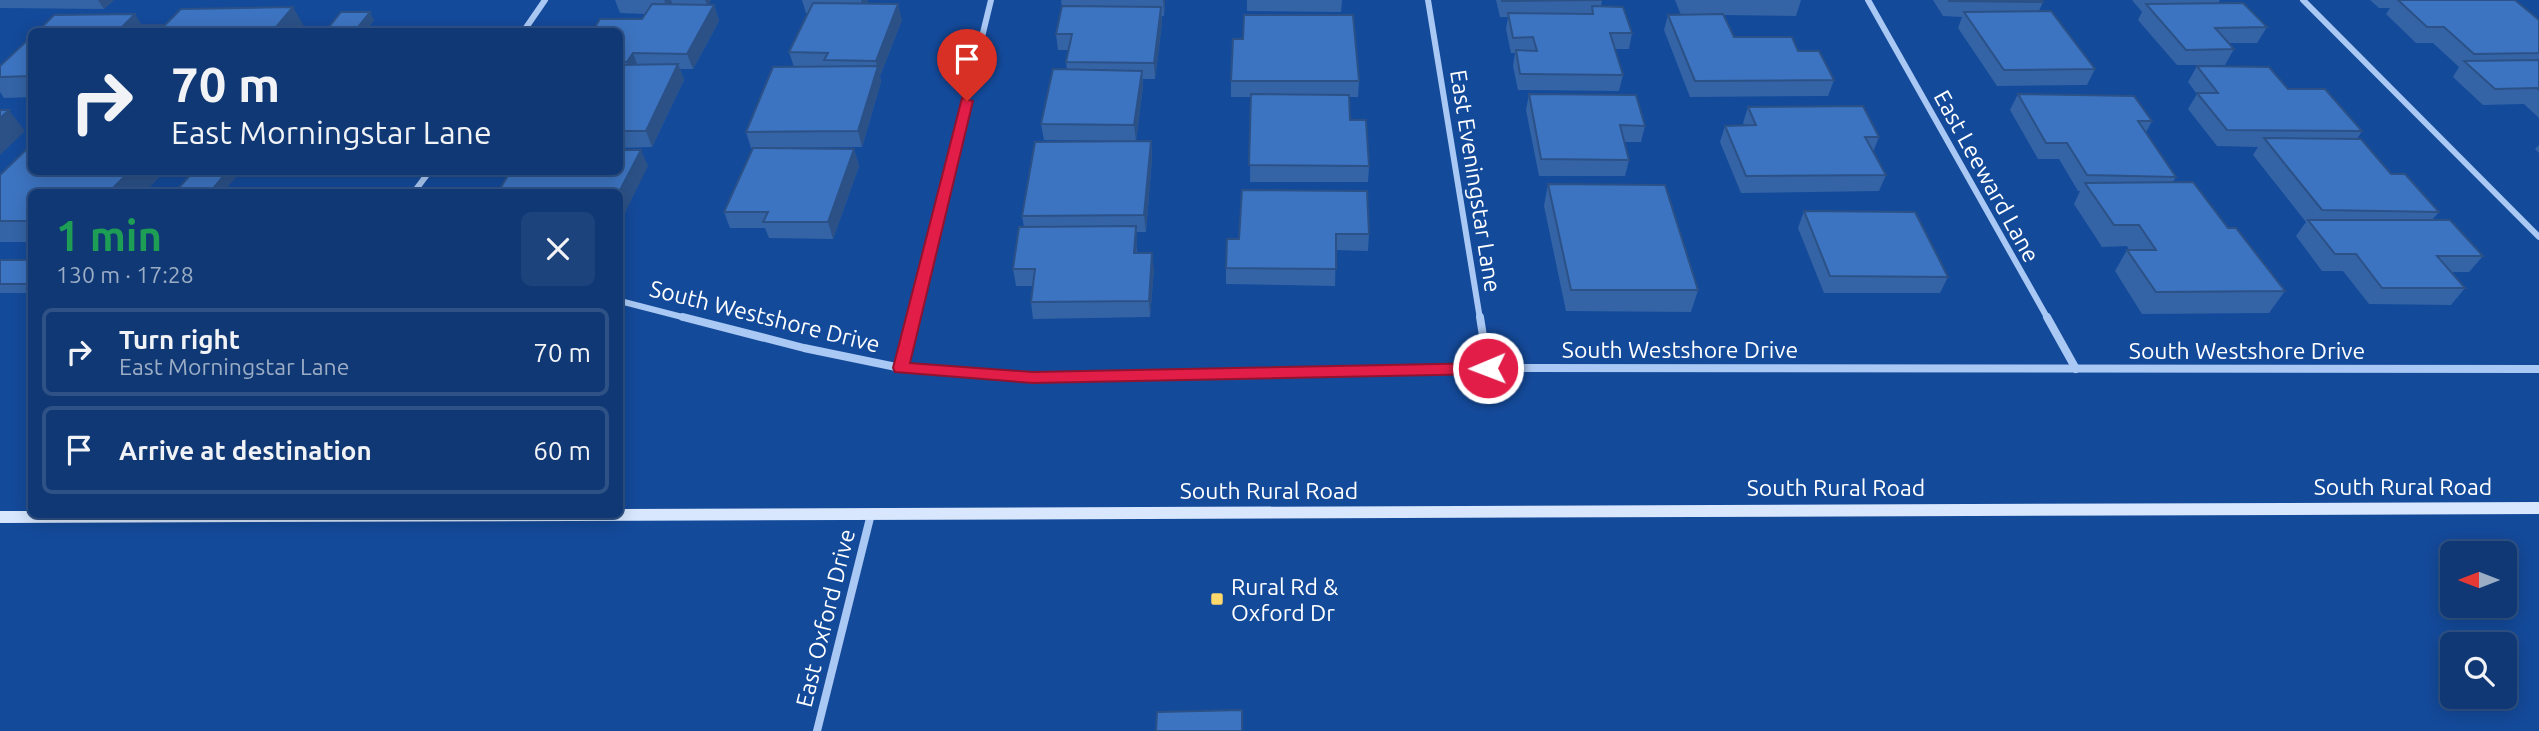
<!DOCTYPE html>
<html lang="en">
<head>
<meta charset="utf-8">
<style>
  :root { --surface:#0f3874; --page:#1d437c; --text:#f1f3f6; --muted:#9bacc5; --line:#2f5286 }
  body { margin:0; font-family:Ubuntu,sans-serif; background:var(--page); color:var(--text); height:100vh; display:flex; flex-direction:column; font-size:26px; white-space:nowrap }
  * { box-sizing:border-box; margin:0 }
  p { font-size:23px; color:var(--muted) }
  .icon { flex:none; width:38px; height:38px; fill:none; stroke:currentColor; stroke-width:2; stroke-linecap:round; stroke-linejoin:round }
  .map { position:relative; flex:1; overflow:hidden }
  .sheet { position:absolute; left:28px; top:189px; width:595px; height:329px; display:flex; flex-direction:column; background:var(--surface); border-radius:10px; box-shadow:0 4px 18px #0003,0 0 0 2px var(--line) }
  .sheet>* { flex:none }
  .top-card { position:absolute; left:28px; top:28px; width:595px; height:147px; border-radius:10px; box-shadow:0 4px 18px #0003,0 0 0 2px var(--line); background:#0f3874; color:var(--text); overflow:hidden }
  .needle { width:46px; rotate:270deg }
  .fabs { position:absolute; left:2440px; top:541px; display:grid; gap:14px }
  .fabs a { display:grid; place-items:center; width:77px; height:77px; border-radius:10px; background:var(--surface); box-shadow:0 4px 18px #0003,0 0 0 2px var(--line); font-size:35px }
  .pin { position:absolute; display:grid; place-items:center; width:60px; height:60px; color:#fff; margin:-72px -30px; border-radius:50% 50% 50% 0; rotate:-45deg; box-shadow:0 0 7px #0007 }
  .pin .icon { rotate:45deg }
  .me { position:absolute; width:77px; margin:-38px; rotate:269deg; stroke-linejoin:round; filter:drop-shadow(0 0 5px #0008) }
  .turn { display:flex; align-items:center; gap:24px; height:147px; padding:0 28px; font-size:32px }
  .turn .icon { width:91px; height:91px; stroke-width:2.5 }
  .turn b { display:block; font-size:49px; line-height:60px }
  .round { display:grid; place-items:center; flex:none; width:74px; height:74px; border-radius:10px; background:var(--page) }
  .overview { display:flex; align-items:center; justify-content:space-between; height:119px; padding:0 28px }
  h1 { font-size:42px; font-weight:700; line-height:52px; color:#1e9e55 }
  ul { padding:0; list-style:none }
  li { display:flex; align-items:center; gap:21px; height:88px; margin:0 14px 10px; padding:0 14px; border:4px solid var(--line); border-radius:10px }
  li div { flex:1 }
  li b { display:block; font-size:26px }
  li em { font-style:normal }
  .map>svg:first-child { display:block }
</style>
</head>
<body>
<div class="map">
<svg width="2539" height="731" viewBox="0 0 2539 731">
  <rect width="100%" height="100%" fill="#144a9a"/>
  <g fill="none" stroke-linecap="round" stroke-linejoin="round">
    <!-- street-far1 -->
    <g stroke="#a9c8f3" stroke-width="6">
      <path d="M1428,0L1480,319"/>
      <path d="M1868,0L2048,319"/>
      <path d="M2303,0L2539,237"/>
      <path d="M523,32L545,0"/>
      <path d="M414,192L429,172"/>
      <path d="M620,301L690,319"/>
      <path d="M913,319L991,0"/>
    </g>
    <!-- street -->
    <g stroke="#a9c8f3" stroke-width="8">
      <path d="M683,317L804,348L901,368L1033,378L1488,368L2539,369"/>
      <path d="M1480,317L1488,368"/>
      <path d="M2047,317L2076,369"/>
      <path d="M901,368L913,317"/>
      <path d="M817,731L871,514"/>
    </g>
    <!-- secondary -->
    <path fill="#d8e7fd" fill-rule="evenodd" d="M2539,502V514L0,523V511H32V514H620V509Z"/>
  </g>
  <!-- wall -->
  <g fill="#3464a6">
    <path d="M0,0H114L104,9L0,8Z"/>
    <path d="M615,0H711L708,5H714L719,21L693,69H680L684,80L652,147L620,148V32L642,19L646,14L620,13Z"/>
    <path d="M802,0H868L866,4L902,20L880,76L881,82L862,147L762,148L854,149L859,166L833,239L769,238L765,228H730L724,212L753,148H751L746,132L794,67L789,52L808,13H806Z"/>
    <path d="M1061,0H1165L1164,16H1162V23L1155,79H1143V86L1136,141L1044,140L1041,124L1067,70L1066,62L1069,50H1058L1056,34L1062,7Z"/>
    <path d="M1247,0H1342L1341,12L1247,11Z"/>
    <path d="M1496,0H1602L1601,6L1632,33L1629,49H1615L1623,75L1619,91L1518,90L1513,66L1515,53H1511L1506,29L1508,17H1500Z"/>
    <path d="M1675,0H1801L1796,16L1724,15L1734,37L1798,51L1834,80L1828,96L1690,97L1664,30L1668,15H1681Z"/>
    <path d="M1933,0H2042L2043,2L2039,11L2095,69L2087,85L1997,86L1958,28L1962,17L1943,16Z"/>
    <path d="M2132,0H2220L2218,3L2267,27L2257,43H2229L2234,49L2225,65H2177L2138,20L2142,12Z"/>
    <path d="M2370,0H2515L2539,20V118L2524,104L2483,105L2453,77L2459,67L2433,43H2416L2386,14L2390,8H2379Z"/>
    <path d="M32,36V97L4,98L0,92V66Z"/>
    <path d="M2197,66L2288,89L2362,131L2357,139L2391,174L2439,212L2432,220L2483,256L2469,272H2452L2465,288L2451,305L2369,304L2343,271H2322L2296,236L2306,222L2253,155L2258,147L2217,146L2188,109L2197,94L2188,82Z"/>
    <path d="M1231,81H1359L1358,97H1349L1350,120L1369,166L1368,182H1250L1251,97H1231Z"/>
    <path d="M1529,94L1645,126L1641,142H1624L1629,160L1625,176H1539L1526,110Z"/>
    <path d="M2018,94L2152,121L2146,132L2176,177L2173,182L2228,228L2285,291L2269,313L2142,314L2115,271L2127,250H2129L2127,246L2102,247L2074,204L2080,191H2078L2059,159H2038L2010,110Z"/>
    <path d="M1748,107L1879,137L1873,152L1886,175L1879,191L1741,193L1720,142L1725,126L1744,125L1743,123Z"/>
    <path d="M1151,141L1152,158L1146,232H1136L1137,253L1154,269L1150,317L1033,319L1031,302L1033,286H1016L1013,269L1024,227L1022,216Z"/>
    <path d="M2539,145V153L2535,149Z"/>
    <path d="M32,172H164L145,192H32V242H0V175Z"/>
    <path d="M1548,184L1698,290L1691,312L1566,311L1544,206Z"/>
    <path d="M1242,190L1369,234L1368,251L1336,250L1335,286L1226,284V268L1239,239Z"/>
    <path d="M1804,211L1948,277L1940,293H1824L1798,228Z"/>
    <rect x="0" y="260" width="32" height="33"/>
  </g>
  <!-- shaded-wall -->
  <g fill="#2b5187">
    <path d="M98,0H114L104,9Z"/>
    <path d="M664,0H671L673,6L669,14Z"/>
    <path d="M705,0H711L708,7Z"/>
    <path d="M861,0H868L864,13Z"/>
    <path d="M1163,0H1165L1164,16Z"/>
    <path d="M898,4L902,20L880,76L881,82L862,147L858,131L877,67L876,61Z"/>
    <path d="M714,5L719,21L693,69L687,54Z"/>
    <path d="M293,7L305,28L301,32H272Z"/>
    <path d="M1161,7L1162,23L1155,79L1154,63Z"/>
    <path d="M370,12L374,20L366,32H354Z"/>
    <path d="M135,14L146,32L124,25Z"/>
    <path d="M633,53L639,69L633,78L627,62Z"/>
    <path d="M678,64L684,80L652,147L646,131Z"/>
    <path d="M1142,71L1143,86L1136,141L1134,125Z"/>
    <path d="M9,110L25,131L0,155V118Z"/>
    <path d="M1151,141L1152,158L1146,232L1144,215Z"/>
    <path d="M854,149L859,166L833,239L828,222Z"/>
    <path d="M641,150L648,166L620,223L619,192Z"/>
    <path d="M129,172H164L145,192H109Z"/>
    <path d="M227,172H241L223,192H210Z"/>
    <path d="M1136,226L1137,242L1135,269L1134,253Z"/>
    <path d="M1152,253L1154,269L1150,317L1149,301Z"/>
  </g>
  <!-- building -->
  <g fill="#3d74c1" stroke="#2b5187" stroke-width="2">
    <path d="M1502,0H1602L1502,1Z"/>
    <path d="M1949,0H2042L2043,2L1949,1Z"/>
    <path d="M2398,0H2515L2539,20V53L2474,54L2444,27H2427Z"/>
    <path d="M813,3L898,4L876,61L824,60L828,53L789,52Z"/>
    <path d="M2243,3L2267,27L2215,28L2234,49L2186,50L2146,4Z"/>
    <path d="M652,4L714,5L687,54L633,53L627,62H620V32H592L600,19H642Z"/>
    <path d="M1062,6L1161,7L1154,63L1066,62L1072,34H1056Z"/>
    <path d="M1592,6L1623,7L1632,33H1610L1623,75L1520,74L1516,50L1537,51L1533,37L1513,38L1508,13L1593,14Z"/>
    <path d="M293,7L272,32H37L54,15L135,14L124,25H165L181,9Z"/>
    <path d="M2051,11L2095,69L2004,70L1964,12Z"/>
    <path d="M341,12H370L354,32H325Z"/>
    <path d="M1723,14L1734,37H1792L1798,51H1819L1834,80L1695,81L1668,15Z"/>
    <path d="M1244,15H1353L1359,81H1231L1233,39H1243Z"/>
    <path d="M32,36V76L0,77V66Z"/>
    <path d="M2539,60V90L2537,88L2495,89L2464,61Z"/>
    <path d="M678,64L646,131H620V65Z"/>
    <path d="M878,66L858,131L746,132L773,67Z"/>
    <path d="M2197,66L2269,67L2288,89H2325L2362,131L2227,130L2197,93H2218Z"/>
    <path d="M1053,69L1142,71L1134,125L1041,124Z"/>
    <path d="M1251,94L1349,95L1350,120H1366L1369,166L1249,165Z"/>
    <path d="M1529,94L1636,95L1645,126L1620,125L1629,160L1541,159Z"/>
    <path d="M2018,94L2134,96L2152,121H2138L2176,177L2087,175L2067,143H2046Z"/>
    <path d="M1863,106L1879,137H1865L1886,175L1746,176L1725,126L1756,125L1748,107Z"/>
    <path d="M0,110H9L0,118Z"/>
    <path d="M2264,138L2361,139L2391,174H2405L2439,212L2322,210Z"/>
    <path d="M1151,141L1144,215L1022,216L1035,142Z"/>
    <path d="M32,144V172H129L109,192H32V221H0V175Z"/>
    <path d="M753,148L854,149L828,222H763L768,212H724Z"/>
    <path d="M620,150H641L619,192H498L510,172H620Z"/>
    <path d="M193,172H227L210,192H175Z"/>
    <path d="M2193,182L2228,228H2236L2285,291L2156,292L2127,250H2156L2139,225H2114L2085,183Z"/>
    <path d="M1548,184L1665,185L1698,290H1571Z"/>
    <path d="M1242,190L1367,191L1369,234H1336V269L1226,268L1227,239H1239Z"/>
    <path d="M1804,211L1915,212L1948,277L1830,276Z"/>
    <path d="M2308,220H2450L2483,256H2437L2465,288H2382L2356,254H2335Z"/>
    <path d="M1136,226L1134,253H1152L1149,301L1031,302L1035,269H1013L1019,227Z"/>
    <rect x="0" y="260" width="32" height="24"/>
    <path d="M1242,710V731H1156L1157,712Z"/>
  </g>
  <!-- route -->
  <path fill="#e11d48" stroke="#92132f" stroke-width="2" d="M962,98L973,101L910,363L1033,372L1488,363L1496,368L1488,374L1033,383L895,372L893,368Z"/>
  <!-- markers -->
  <rect fill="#ffd96b" stroke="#144a9a" stroke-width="2.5" x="1210" y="592" width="14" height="14" rx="3.5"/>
  <g text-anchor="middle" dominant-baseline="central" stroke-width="5" stroke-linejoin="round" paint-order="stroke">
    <!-- street labels -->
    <g font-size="23" fill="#fff" stroke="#144a9a">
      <text transform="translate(1987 176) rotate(61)">East Leeward Lane</text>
      <text transform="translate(1476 181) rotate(81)">East Eveningstar Lane</text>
      <text transform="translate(765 316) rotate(14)">South Westshore Drive</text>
      <text x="1680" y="349">South Westshore Drive</text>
      <text x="2247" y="350">South Westshore Drive</text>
      <text x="2403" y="486">South Rural Road</text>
      <text x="1836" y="487">South Rural Road</text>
      <text x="1269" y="490">South Rural Road</text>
      <text transform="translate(825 618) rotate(-76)">East Oxford Drive</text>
    </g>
    <!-- poi labels -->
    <g font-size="23" fill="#fff" stroke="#144a9a" text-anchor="start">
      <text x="1231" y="586">Rural Rd &amp;<tspan x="1231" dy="26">Oxford Dr</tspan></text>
    </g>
  </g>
</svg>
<div class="fabs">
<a><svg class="needle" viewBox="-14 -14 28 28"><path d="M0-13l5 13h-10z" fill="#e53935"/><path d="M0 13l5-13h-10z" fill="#9bacc5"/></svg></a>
<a><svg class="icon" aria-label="search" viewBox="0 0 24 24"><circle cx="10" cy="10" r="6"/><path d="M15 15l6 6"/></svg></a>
</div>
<div class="pin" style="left:967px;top:101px;background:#d93025"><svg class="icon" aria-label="arrive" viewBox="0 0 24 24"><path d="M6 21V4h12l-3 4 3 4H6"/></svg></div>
<svg class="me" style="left:1488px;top:368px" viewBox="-20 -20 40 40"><circle r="17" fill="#e11d48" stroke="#fff" stroke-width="3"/><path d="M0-11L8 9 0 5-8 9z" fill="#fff"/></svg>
<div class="top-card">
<div class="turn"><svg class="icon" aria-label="right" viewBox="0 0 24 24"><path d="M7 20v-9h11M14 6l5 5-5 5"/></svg><div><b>70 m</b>East Morningstar Lane</div></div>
</div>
<section class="sheet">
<div class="overview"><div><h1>1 min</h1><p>130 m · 17:28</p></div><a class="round"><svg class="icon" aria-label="close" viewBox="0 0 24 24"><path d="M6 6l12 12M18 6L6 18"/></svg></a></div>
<ul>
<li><svg class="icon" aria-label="right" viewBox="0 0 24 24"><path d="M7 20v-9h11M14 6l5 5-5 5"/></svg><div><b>Turn right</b><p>East Morningstar Lane</p></div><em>70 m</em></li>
<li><svg class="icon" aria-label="arrive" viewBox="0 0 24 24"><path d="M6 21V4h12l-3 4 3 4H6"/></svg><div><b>Arrive at destination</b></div><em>60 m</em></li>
</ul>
</section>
</div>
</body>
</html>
